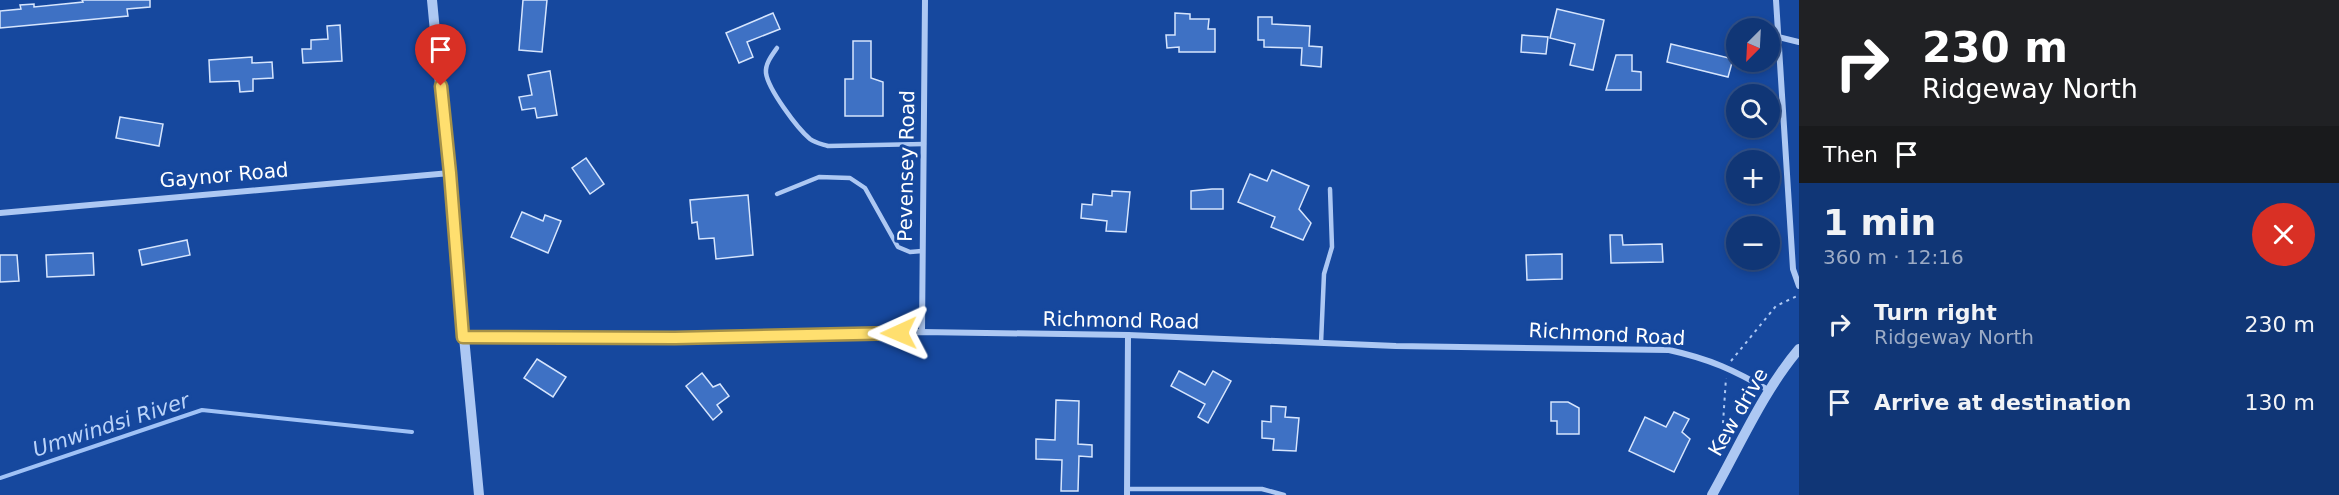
<!DOCTYPE html>
<html lang="en">
<head>
<meta charset="utf-8">
<style>
  :root { --surface:#103676; --page:#193e7b; --text:#f1f3f6; --muted:#9cabc5; --line:#305088 }
  body { margin:0; font-family:"DejaVu Sans",sans-serif; background:var(--page); color:var(--text); height:100vh; display:flex; flex-direction:column; font-size:22px; white-space:nowrap }
  * { box-sizing:border-box; margin:0 }
  p { font-size:20px; color:var(--muted) }
  .icon { flex:none; width:33px; height:33px; fill:none; stroke:currentColor; stroke-width:2; stroke-linecap:round; stroke-linejoin:round }
  .map { position:relative; flex:1; overflow:hidden }
  .panel { display:flex; flex-direction:column; background:var(--surface); width:540px }
  .panel>* { flex:none }
  .banner { background:#202124; color:#fff; overflow:hidden }
  .needle { width:39px; rotate:204deg }
  .tools { position:absolute; left:1726px; top:18px; display:grid; gap:12px }
  .tools a { display:grid; place-items:center; width:54px; height:54px; border-radius:50%; background:var(--surface); box-shadow:0 3px 9px #0003,0 0 0 2px var(--line); font-size:30px }
  .pin { position:absolute; display:grid; place-items:center; width:51px; height:51px; color:#fff; margin:-62px -26px; border-radius:50% 50% 50% 0; rotate:-45deg; box-shadow:0 0 6px #0007 }
  .pin .icon { rotate:45deg }
  .me { position:absolute; width:66px; margin:-33px; rotate:269deg; stroke-linejoin:round; filter:drop-shadow(0 0 4px #0008) }
  .turn { display:flex; align-items:center; gap:21px; height:126px; padding:0 24px; font-size:27px }
  .turn .icon { width:78px; height:78px; stroke-width:2.5 }
  .turn b { display:block; font-size:42px; line-height:51px }
  .then { display:flex; align-items:center; height:57px; padding:0 24px; background:#0003; gap:12px; font-size:22px }
  .round { display:grid; place-items:center; flex:none; width:63px; height:63px; border-radius:32px; background:var(--page) }
  .summary { display:flex; align-items:center; justify-content:space-between; height:102px; padding:0 24px }
  h1 { font-size:36px; font-weight:700; line-height:45px }
  ul { padding:0; list-style:none }
  li { display:flex; align-items:center; gap:18px; height:78px; padding:0 24px }
  li div { flex:1 }
  li b { display:block; font-size:22px }
  li em { font-style:normal }
  main { display:flex; flex:1; min-height:0 }
  .map>svg:first-child { display:block }
</style>
</head>
<body>
<main>
<div class="map">
<svg width="1799" height="495" viewBox="0 0 1799 495">
  <rect width="100%" height="100%" fill="#16489e"/>
  <g fill="none" stroke-linecap="round" stroke-linejoin="round">
    <!-- stream -->
    <path stroke="#a0c2f6" stroke-width="4" d="M0,478L202,410L412,432"/>
  </g>
  <!-- building -->
  <g fill="#3e71c4" stroke="#d6e5fd" stroke-width="1.5">
    <path d="M82,0H150V7L127,9L128,16L0,28V11L21,9L20,5L34,4V7L83,2Z"/>
    <path d="M523,0H547L542,52L519,50Z"/>
    <path d="M1557,9L1604,20L1593,70L1570,65L1575,44L1550,38Z"/>
    <path d="M773,13L780,29L747,42L753,57L739,63L726,33Z"/>
    <path d="M1175,13L1190,14V19H1209L1208,29H1215V52H1179V47L1167,48L1166,35H1175Z"/>
    <path d="M1258,17H1272V24L1310,26L1309,46L1322,47L1321,67L1301,65L1302,48L1264,47V40H1258Z"/>
    <path d="M340,25L342,61L303,63L302,49H311V40L328,39L327,26Z"/>
    <path d="M1522,35L1548,37L1546,54L1521,52Z"/>
    <path d="M853,41H871V78L883,82V116H845V79H853Z"/>
    <path d="M1671,44L1733,59L1728,77L1667,62Z"/>
    <path d="M1616,55H1632V71L1641,72V90H1606Z"/>
    <path d="M252,57V63L272,62L273,78L253,79V91L240,92L239,81L210,82L209,60Z"/>
    <path d="M550,71L557,115L537,118L535,108L522,110L519,97L532,95L528,75Z"/>
    <path d="M120,117L163,124L159,146L116,138Z"/>
    <path d="M586,158L604,184L590,194L572,168Z"/>
    <path d="M1272,170L1309,186L1299,209L1311,223L1303,240L1271,227L1275,217L1238,202L1250,174L1267,181Z"/>
    <path d="M1212,189H1223V209H1191V191Z"/>
    <path d="M1112,191L1130,192L1126,232L1106,231L1107,221L1081,218L1082,204L1092,205L1093,194L1112,196Z"/>
    <path d="M748,195L753,255L716,259L714,238L699,239L697,222L692,223L690,200Z"/>
    <path d="M522,212L543,221L545,215L561,221L548,253L511,237Z"/>
    <path d="M1610,235H1622L1623,245L1662,244L1663,262L1611,263Z"/>
    <path d="M187,240L190,255L142,265L139,250Z"/>
    <path d="M93,253L94,275L47,277L46,255Z"/>
    <path d="M1562,254V279L1527,280L1526,255Z"/>
    <path d="M0,255H17L19,281L0,282Z"/>
    <path d="M537,359L566,377L553,397L524,378Z"/>
    <path d="M1179,371L1205,385L1213,371L1231,381L1208,423L1198,417L1205,404L1171,386Z"/>
    <path d="M702,373L713,387L720,384L729,396L717,405L722,412L713,420L686,386Z"/>
    <path d="M1056,400L1079,401L1078,444L1092,445V457L1079,456L1078,491H1061L1062,460L1036,459V439L1055,440Z"/>
    <path d="M1551,402H1568L1579,408V434H1557V421H1551Z"/>
    <path d="M1271,406L1286,407L1285,417L1299,418L1296,451L1273,450L1274,439L1262,438V421L1271,422Z"/>
    <path d="M1674,412L1689,419L1682,432L1690,439L1674,472L1629,451L1645,417L1666,427Z"/>
  </g>
  <g fill="none" stroke-linecap="round" stroke-linejoin="round">
    <!-- path -->
    <g stroke="#adc8f3" stroke-width="2" stroke-dasharray="3 4.5" stroke-linecap="butt">
      <path d="M1731,361L1776,306L1799,295"/>
      <path d="M1721,453L1726,378"/>
    </g>
    <!-- service -->
    <g stroke="#adc8f3" stroke-width="4.5">
      <path d="M777,48C772,55 765,64 766,73C768,89 797,128 810,139C815,143 822,144 828,146L924,144"/>
      <path d="M777,194L819,177L850,178L865,188L898,247L910,252L922,251"/>
      <path d="M1321,343L1324,274L1332,247L1330,189"/>
      <path d="M1127,489H1262L1284,495"/>
    </g>
    <!-- minor -->
    <g stroke="#adc8f3" stroke-width="6">
      <path d="M1776,0L1793,269L1799,286"/>
      <path d="M1778,37L1799,42"/>
      <path d="M0,213L450,173"/>
      <path d="M922,332L925,0"/>
      <path d="M464,337L675,338L922,332L1128,335L1396,346L1669,350C1710,359 1734,370 1770,391"/>
      <path d="M1127,495L1128,335"/>
    </g>
    <!-- tertiary -->
    <g stroke="#adc8f3" stroke-width="10">
      <path d="M432,0C449,165 462,330 479,495"/>
      <path d="M1712,495C1739,447 1764,390 1799,349"/>
    </g>
  </g>
  <g fill="none" stroke-linecap="round" stroke-linejoin="round">
    <defs>
      <path id="route" d="M441,86L450,173L463,337L675,338L899,333"/>
    </defs>
    <!-- route casing -->
    <use href="#route" stroke="#a69148" stroke-width="15"/>
    <!-- route -->
    <use href="#route" stroke="#ffdf6f" stroke-width="10"/>
  </g>
  <g text-anchor="middle" dominant-baseline="central" stroke-width="6" stroke-linejoin="round" paint-order="stroke">
    <!-- street labels -->
    <g font-size="20" fill="#fff" stroke="#16489e">
      <text transform="translate(906 166) rotate(-89)">Pevensey Road</text>
      <text transform="translate(224 175) rotate(-5)">Gaynor Road</text>
      <text transform="translate(1121 320) rotate(1)">Richmond Road</text>
      <text transform="translate(1607 334) rotate(3)">Richmond Road</text>
      <text transform="translate(1738 412) rotate(-60)">Kew drive</text>
    </g>
    <!-- water labels -->
    <g font-size="21" font-style="italic" fill="#bad3f9" stroke="#16489e">
      <text transform="translate(111 425) rotate(-18)">Umwindsi River</text>
    </g>
  </g>
</svg>
<div class="tools">
<a><svg class="needle" viewBox="-14 -14 28 28"><path d="M0-13l5 13h-10z" fill="#e53935"/><path d="M0 13l5-13h-10z" fill="#9cabc5"/></svg></a>
<a><svg class="icon" aria-label="search" viewBox="0 0 24 24"><circle cx="10" cy="10" r="6"/><path d="M15 15l6 6"/></svg></a>
<a>+</a>
<a>−</a>
</div>
<div class="pin" style="left:441px;top:86px;background:#d93025"><svg class="icon" aria-label="arrive" viewBox="0 0 24 24"><path d="M6 21V4h12l-3 4 3 4H6"/></svg></div>
<svg class="me" style="left:899px;top:333px" viewBox="-20 -20 40 40"><path d="M0-17L14 15 0 8-14 15z" fill="#ffdf6f" stroke="#fff" stroke-width="4"/></svg>
</div>
<section class="panel">
<div class="banner">
<div class="turn"><svg class="icon" aria-label="right" viewBox="0 0 24 24"><path d="M7 20v-9h11M14 6l5 5-5 5"/></svg><div><b>230 m</b>Ridgeway North</div></div>
<div class="then">Then<svg class="icon" aria-label="arrive" viewBox="0 0 24 24"><path d="M6 21V4h12l-3 4 3 4H6"/></svg></div>
</div>
<div class="summary"><div><h1>1 min</h1><p>360 m · 12:16</p></div><a class="round" style="background:#d93025;color:#fff"><svg class="icon" aria-label="close" viewBox="0 0 24 24"><path d="M6 6l12 12M18 6L6 18"/></svg></a></div>
<ul>
<li><svg class="icon" aria-label="right" viewBox="0 0 24 24"><path d="M7 20v-9h11M14 6l5 5-5 5"/></svg><div><b>Turn right</b><p>Ridgeway North</p></div><em>230 m</em></li>
<li><svg class="icon" aria-label="arrive" viewBox="0 0 24 24"><path d="M6 21V4h12l-3 4 3 4H6"/></svg><div><b>Arrive at destination</b></div><em>130 m</em></li>
</ul>
</section>
</main>
</body>
</html>
